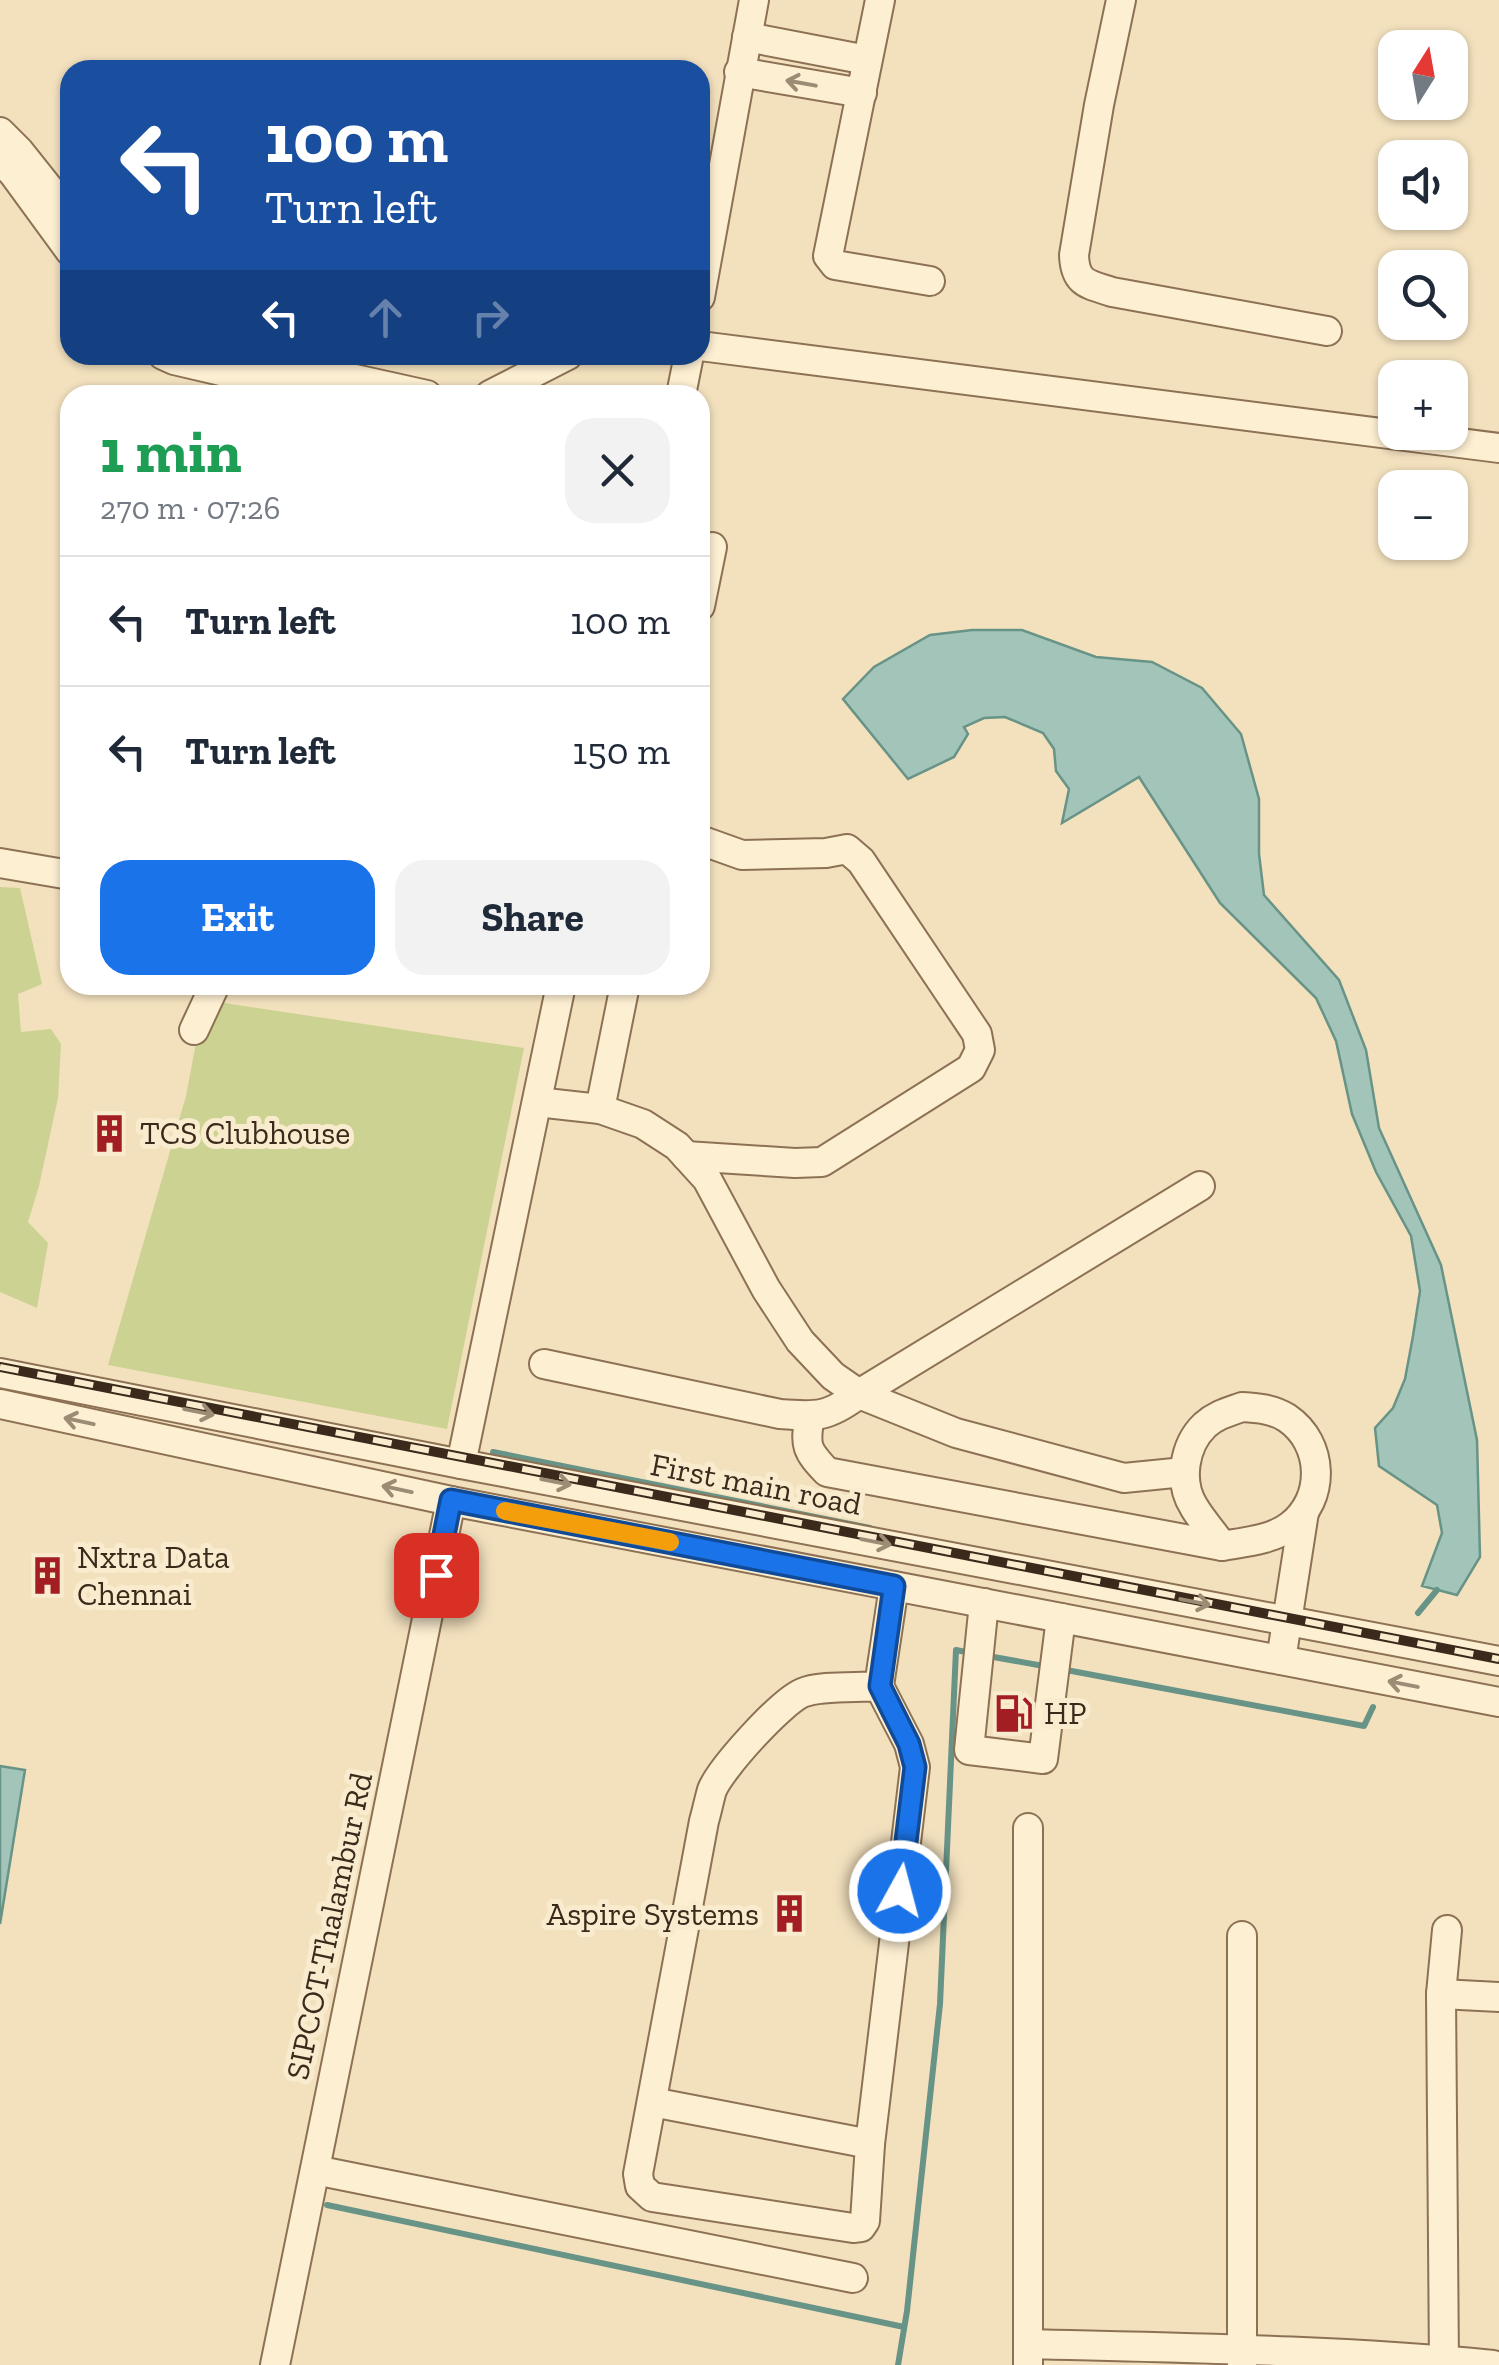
<!DOCTYPE html>
<html lang="en">
<head>
<meta charset="utf-8">
<style>
  :root { --surface:#fff; --page:#f2f2f3; --text:#1f2937; --muted:#747a83; --line:#e0e1e3; --accent:#1a73e8 }
  body { margin:0; font-family:"Zilla Slab",serif; background:var(--page); color:var(--text); height:100vh; display:flex; flex-direction:column; font-size:38px; white-space:nowrap }
  * { box-sizing:border-box; margin:0 }
  p { font-size:32px; color:var(--muted) }
  .icon { flex:none; width:55px; height:55px; fill:none; stroke:currentColor; stroke-width:2; stroke-linecap:round; stroke-linejoin:round }
  .map { position:relative; flex:1; overflow:hidden }
  .details { position:absolute; left:60px; top:385px; width:650px; height:610px; display:flex; flex-direction:column; background:var(--surface); border-radius:30px; box-shadow:0 2px 8px #0004 }
  .details>* { flex:none }
  .hud { position:absolute; left:60px; top:60px; width:650px; height:305px; border-radius:30px; box-shadow:0 2px 8px #0004; background:#1a4fa0; color:#fff; overflow:hidden }
  .needle { width:65px; rotate:11deg }
  .controls { position:absolute; left:1378px; top:30px; display:grid; gap:20px }
  .controls a { display:grid; place-items:center; width:90px; height:90px; border-radius:20px; background:var(--surface); box-shadow:0 2px 8px #0004; font-size:50px }
  .pin { position:absolute; display:grid; place-items:center; width:85px; height:85px; color:#fff; margin:-42px; border-radius:20px; box-shadow:0 5px 15px #0006 }
  .me { position:absolute; width:110px; margin:-55px; rotate:7deg; stroke-linejoin:round; filter:drop-shadow(0 0 8px #0008) }
  .turn { display:flex; align-items:center; gap:35px; height:210px; padding:0 40px; font-size:45px }
  .turn .icon { width:130px; height:130px; stroke-width:2.5 }
  .turn b { display:block; font-size:70px; line-height:85px }
  .lanes { display:flex; align-items:center; height:95px; padding:0 40px; background:#0003; justify-content:center; gap:50px; direction:ltr }
  .lanes .off { opacity:.35 }
  .round { display:grid; place-items:center; flex:none; width:105px; height:105px; border-radius:30px; background:var(--page) }
  .head { display:flex; align-items:center; justify-content:space-between; height:170px; padding:0 40px }
  h1 { font-size:60px; font-weight:700; line-height:75px; color:#1e9e55 }
  .primary-button { display:flex; gap:20px; margin-top:auto; padding:20px 40px }
  .primary-button a { flex:1; height:115px; border-radius:30px; background:var(--accent); color:#fff; font-size:40px; font-weight:700; line-height:115px; text-align:center }
  .primary-button a+a { background:var(--page); color:var(--text) }
  ul { padding:0; list-style:none }
  li { display:flex; align-items:center; gap:30px; height:130px; padding:0 40px; border-top:2px solid var(--line) }
  li div { flex:1 }
  li b { display:block; font-size:38px }
  li em { font-style:normal }
  .map>svg:first-child { display:block }
</style>
</head>
<body>
<div class="map">
<svg width="1499" height="2365" viewBox="0 0 1499 2365">
  <rect width="100%" height="100%" fill="#f3e1be"/>
  <!-- green -->
  <g fill="#ccd291">
    <path d="M0,887L20,888L42,984L18,994L21,1032L51,1029L61,1044L58,1098L39,1186L28,1222L48,1243L37,1308L0,1292Z"/>
    <path d="M204,1000L524,1048L447,1429L108,1365L186,1096Z"/>
  </g>
  <!-- water -->
  <g fill="#a2c4b9" stroke="#689387" stroke-width="2.5">
    <path d="M972,630H1022L1096,657L1152,662L1202,688L1241,734L1259,799V854L1264,895L1339,980L1366,1050L1379,1128L1441,1265L1477,1440L1480,1557L1457,1595L1422,1586L1442,1533L1437,1505L1379,1466L1375,1428L1393,1408L1405,1379L1413,1336L1420,1291L1411,1236L1376,1172L1352,1114L1336,1041L1316,998L1220,903L1139,777L1062,823L1069,789L1056,771L1054,749L1043,733L1005,717L984,718L964,727L968,734L954,757L908,779L843,699L874,667L930,635Z"/>
    <path d="M0,1766L25,1770L0,1924Z"/>
  </g>
  <g fill="none" stroke-linecap="round" stroke-linejoin="round">
    <!-- stream -->
    <g stroke="#689387" stroke-width="6">
      <path d="M493,1452L870,1528"/>
      <path d="M1418,1613L1437,1590"/>
      <path d="M988,1656L1049,1667"/>
      <path d="M1061,1669L1364,1726L1373,1707"/>
      <path d="M327,2205L904,2327"/>
      <path d="M898,2365L907,2311L940,2004L956,1650L971,1653"/>
    </g>
    <defs>
      <g id="minor">
        <path d="M880,0L828,256L835,265L930,281"/>
        <path d="M1121,0L1099,105L1074,255C1075,284 1088,284 1112,292L1327,331"/>
        <path d="M747,37L867,60"/>
        <path d="M739,72L862,93"/>
        <path d="M0,132L19,151L70,215"/>
        <path d="M0,160L13,173L70,251"/>
        <path d="M700,297L754,0"/>
        <path d="M700,346L1499,448"/>
        <path d="M163,355L174,360L324,395"/>
        <path d="M247,355L427,395"/>
        <path d="M490,395L568,355"/>
        <path d="M681,395L689,355"/>
        <path d="M700,606L712,547"/>
        <path d="M0,863L70,875"/>
        <path d="M194,1030L215,985"/>
        <path d="M537,1102L600,1109L643,1124L677,1146L707,1179L766,1289L800,1341L833,1376L859,1394L956,1433L1124,1478L1184,1472"/>
        <path d="M600,1109L625,985"/>
        <path d="M686,1156L795,1163L822,1162L971,1068L980,1050L977,1034L861,861L847,849L826,853L742,855L700,840"/>
        <path d="M544,1364L780,1414C818,1417 828,1417 859,1394L1200,1186"/>
        <path d="M0,1373L461,1464L1499,1661"/>
        <path d="M0,1404L451,1501L1499,1702"/>
        <path d="M1242,1407C1258,1408 1273,1409 1287,1418C1324,1443 1326,1499 1290,1526C1272,1540 1245,1542 1222,1546C1214,1533 1202,1521 1194,1507C1178,1482 1184,1445 1205,1425C1216,1415 1228,1412 1242,1407Z"/>
        <path d="M810,1417C804,1446 807,1451 827,1472L1222,1546"/>
        <path d="M461,1464L561,985"/>
        <path d="M984,1603L969,1750L1043,1759L1061,1618"/>
        <path d="M1281,1660L1304,1512"/>
        <path d="M879,1686C859,1688 820,1685 802,1693C780,1703 721,1768 712,1790C709,1800 707,1811 704,1821L638,2174L640,2186L652,2197L853,2228L861,2227L865,2221L870,2144L915,1767L909,1744L879,1686L894,1586"/>
        <path d="M1242,1936V2365"/>
        <path d="M1441,1994L1499,1997"/>
        <path d="M652,2102L870,2144"/>
        <path d="M315,2170L853,2278"/>
        <path d="M1028,2344C1183,2348 1338,2350 1493,2365"/>
        <path d="M275,2365L451,1501"/>
        <path d="M1028,2365V1828"/>
        <path d="M1444,2365L1441,1994L1447,1930"/>
      </g>
    </defs>
    <!-- minor casing -->
    <use href="#minor" stroke="#8d7154" stroke-width="32"/>
    <!-- minor -->
    <use href="#minor" stroke="#fdefd2" stroke-width="28"/>
    <defs>
      <path id="rail" d="M0,1367L1499,1659"/>
    </defs>
    <!-- rail casing -->
    <use href="#rail" stroke="#3b291b" stroke-width="10"/>
    <!-- rail -->
    <use href="#rail" stroke="#f9ecce" stroke-width="6" stroke-dasharray="19" stroke-linecap="butt"/>
  </g>
  <!-- one-way arrows -->
  <defs><path id="oneway-shaft" d="M-6 0H5M1.5-3L5.5 0L1.5 3" fill="none" stroke-width="1.6" stroke-linecap="round" stroke-linejoin="round" transform="scale(2.5)"/></defs>
  <g stroke="#9c8c76">
    <use href="#oneway-shaft" transform="translate(801 83) rotate(-170)"/>
    <use href="#oneway-shaft" transform="translate(199 1412) rotate(11)"/>
    <use href="#oneway-shaft" transform="translate(79 1421) rotate(-168)"/>
    <use href="#oneway-shaft" transform="translate(556 1482) rotate(11)"/>
    <use href="#oneway-shaft" transform="translate(397 1489) rotate(-168)"/>
    <use href="#oneway-shaft" transform="translate(876 1542) rotate(11)"/>
    <use href="#oneway-shaft" transform="translate(1195 1602) rotate(11)"/>
    <use href="#oneway-shaft" transform="translate(1403 1684) rotate(-169)"/>
  </g>
  <g fill="none" stroke-linecap="round" stroke-linejoin="round">
    <defs>
      <path id="route" d="M436,1575L451,1500L894,1586L880,1686L909,1744L915,1767L900,1891"/>
    </defs>
    <!-- route casing -->
    <use href="#route" stroke="#114b97" stroke-width="25"/>
    <!-- route -->
    <use href="#route" stroke="#1a73e8" stroke-width="18"/>
    <!-- slow -->
    <path stroke="#f59e0b" stroke-width="18" d="M505,1511L670,1542"/>
  </g>
  <!-- icons -->
  <defs>
    <symbol id="building-bare" viewBox="-9 -9 18 18"><path d="M-4-6H4V6H1V3H-1V6H-4ZM-2.5-4.3h1.7v1.8h-1.7ZM.8-4.3h1.7v1.8H.8ZM-2.5-1h1.7V.8h-1.7ZM.8-1h1.7V.8H.8Z" fill="#a31e23" stroke="#f9ecce" stroke-width="2.5" paint-order="stroke"/></symbol>
    <symbol id="fuel-bare" viewBox="-9 -9 18 18"><path d="M-5.5-6h7V0h2V4h1.3V-2.5L3-4.5l.8-.8L6-3V5H2.5V1h-1V6h-7ZM-4.2-4.7v3.2H.2V-4.7Z" fill="#a31e23" stroke="#f9ecce" stroke-width="2.5" paint-order="stroke"/></symbol>
  </defs>
  <g fill-rule="evenodd">
    <use href="#building-bare" x="82" y="1106" width="55" height="55"/>
    <use href="#building-bare" x="20" y="1548" width="55" height="55"/>
    <use href="#fuel-bare" x="986" y="1686" width="55" height="55"/>
    <use href="#building-bare" x="762" y="1886" width="55" height="55"/>
  </g>
  <g text-anchor="middle" dominant-baseline="central" stroke-width="10" stroke-linejoin="round" paint-order="stroke">
    <!-- poi labels -->
    <g font-size="32" fill="#3b291b" stroke="#f9ecce" text-anchor="start">
      <text x="140" y="1133">TCS Clubhouse</text>
      <text x="77" y="1557">Nxtra Data<tspan x="77" dy="37">Chennai</tspan></text>
      <text x="1044" y="1713">HP</text>
      <text x="759" y="1914" text-anchor="end">Aspire Systems</text>
    </g>
    <!-- street labels -->
    <g font-size="32" fill="#3b291b" stroke="#f9ecce">
      <text transform="translate(756 1484) rotate(11)">First main road</text>
      <text transform="translate(329 1926) rotate(-78)">SIPCOT-Thalambur Rd</text>
    </g>
  </g>
</svg>
<div class="controls">
<a><svg class="needle" viewBox="-14 -14 28 28"><path d="M0-13l5 13h-10z" fill="#e53935"/><path d="M0 13l5-13h-10z" fill="#747a83"/></svg></a>
<a><svg class="icon" aria-label="sound" viewBox="0 0 24 24"><path d="M4 9h4l5-4v14l-5-4H4zM17 9q2 3 0 6"/></svg></a>
<a><svg class="icon" aria-label="search" viewBox="0 0 24 24"><circle cx="10" cy="10" r="6"/><path d="M15 15l6 6"/></svg></a>
<a>+</a>
<a>−</a>
</div>
<div class="pin" style="left:436px;top:1575px;background:#d93025"><svg class="icon" aria-label="arrive" viewBox="0 0 24 24"><path d="M6 21V4h12l-3 4 3 4H6"/></svg></div>
<svg class="me" style="left:900px;top:1891px" viewBox="-20 -20 40 40"><circle r="17" fill="#1a73e8" stroke="#fff" stroke-width="3"/><path d="M0-11L8 9 0 5-8 9z" fill="#fff"/></svg>
<div class="hud">
<div class="turn"><svg class="icon" aria-label="left" viewBox="0 0 24 24"><path d="M17 20v-9H6M10 6l-5 5 5 5"/></svg><div><b>100 m</b>Turn left</div></div>
<div class="lanes"><svg class="icon" aria-label="left" viewBox="0 0 24 24"><path d="M17 20v-9H6M10 6l-5 5 5 5"/></svg><svg class="icon off" aria-label="ahead" viewBox="0 0 24 24"><path d="M12 20V5M6 11l6-6 6 6"/></svg><svg class="icon off" aria-label="right" viewBox="0 0 24 24"><path d="M7 20v-9h11M14 6l5 5-5 5"/></svg></div>
</div>
<section class="details">
<div class="head"><div><h1>1 min</h1><p>270 m · 07:26</p></div><a class="round"><svg class="icon" aria-label="close" viewBox="0 0 24 24"><path d="M6 6l12 12M18 6L6 18"/></svg></a></div>
<ul>
<li><svg class="icon" aria-label="left" viewBox="0 0 24 24"><path d="M17 20v-9H6M10 6l-5 5 5 5"/></svg><div><b>Turn left</b></div><em>100 m</em></li>
<li><svg class="icon" aria-label="left" viewBox="0 0 24 24"><path d="M17 20v-9H6M10 6l-5 5 5 5"/></svg><div><b>Turn left</b></div><em>150 m</em></li>
</ul>
<div class="primary-button"><a>Exit</a><a>Share</a></div>
</section>
</div>
</body>
</html>
